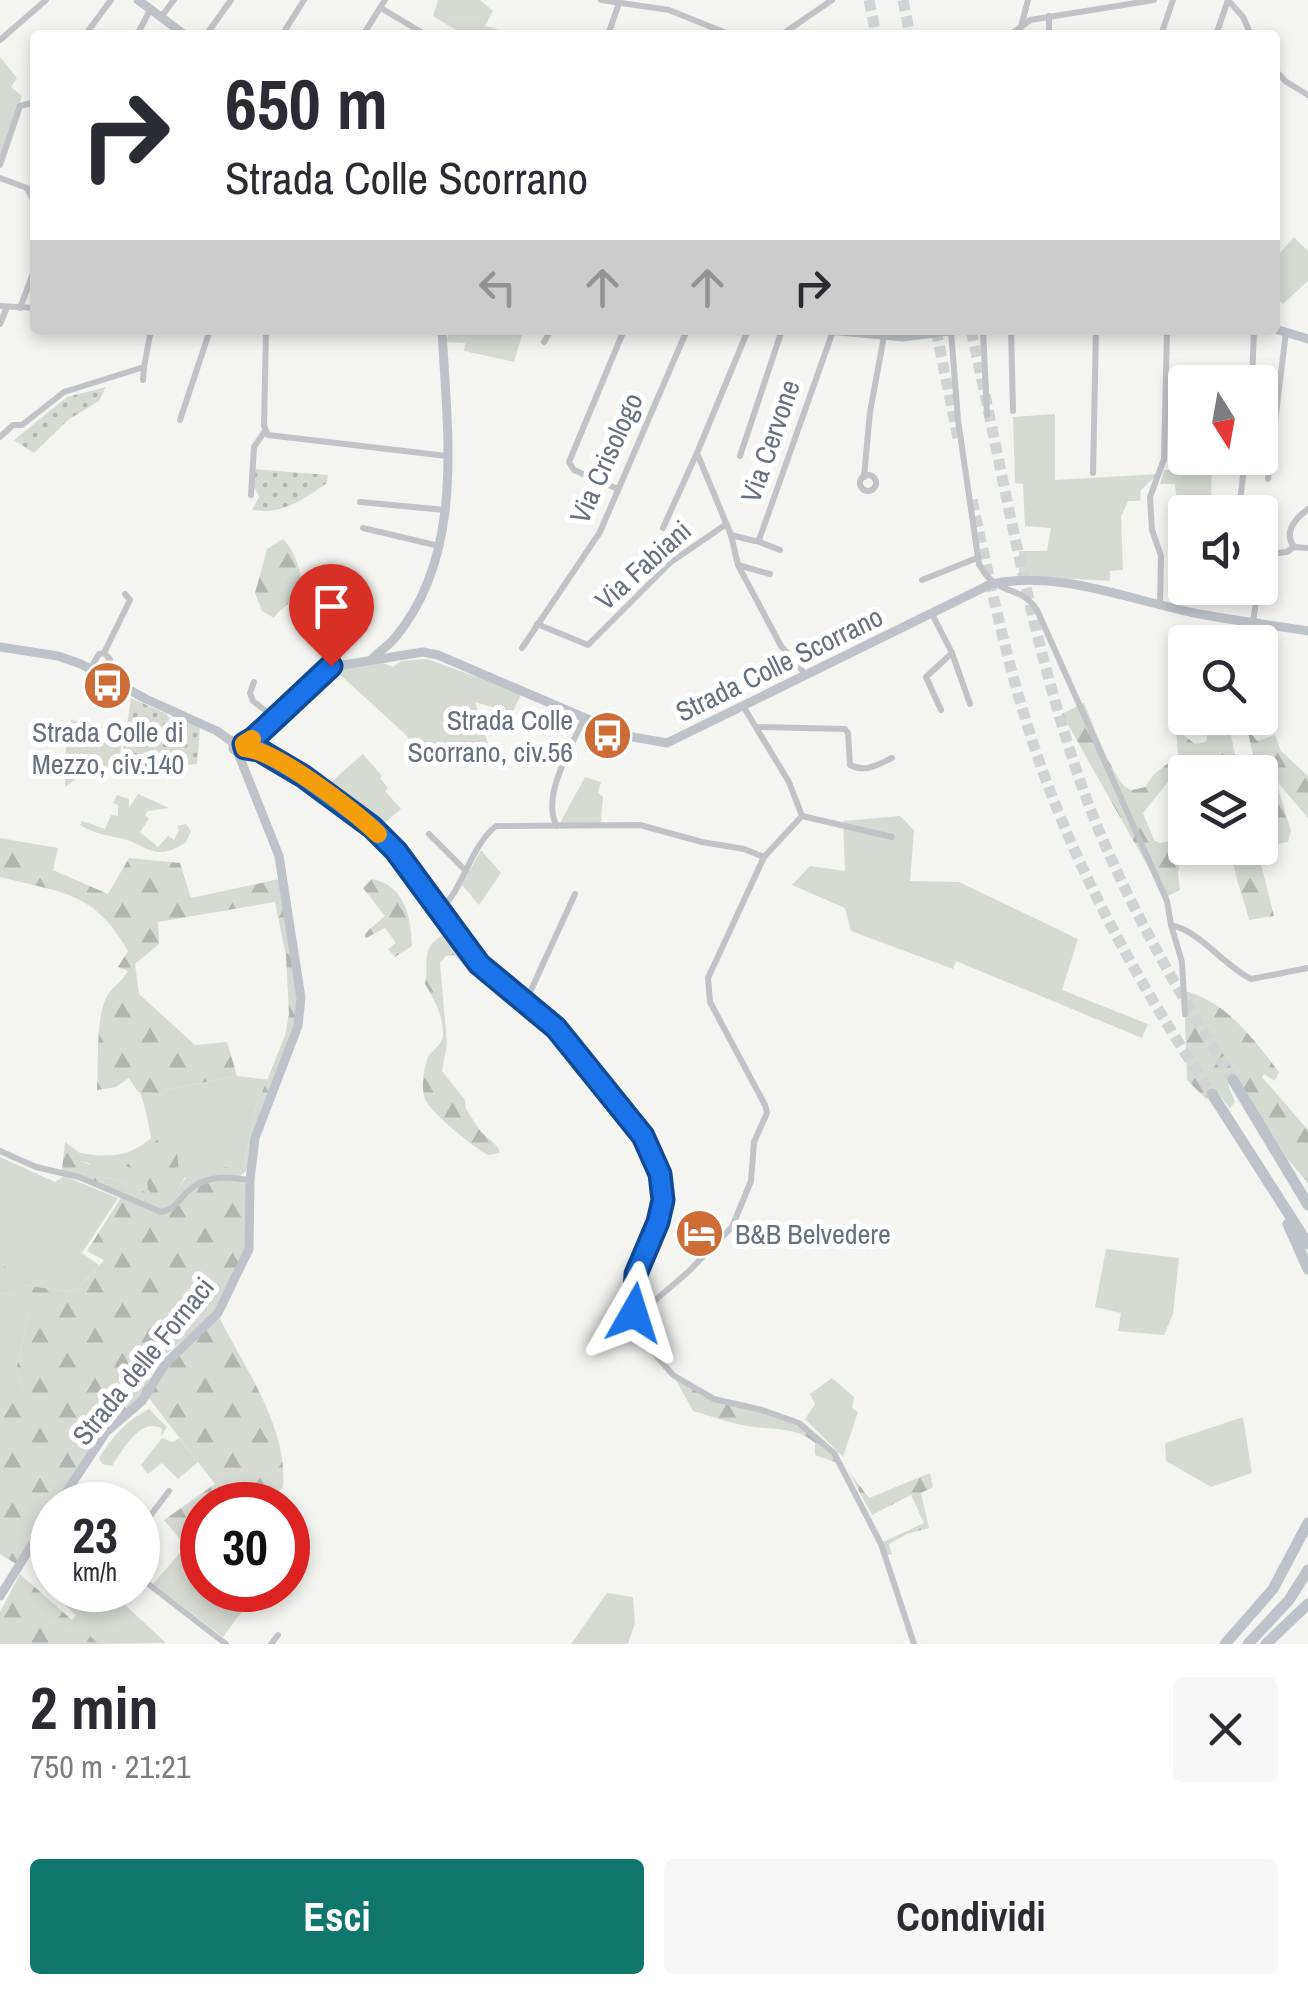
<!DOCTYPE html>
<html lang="it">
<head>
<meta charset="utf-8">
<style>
  :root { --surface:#fff; --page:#f7f7f7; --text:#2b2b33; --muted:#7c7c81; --accent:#0f766e }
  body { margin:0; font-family:"Archivo Narrow",sans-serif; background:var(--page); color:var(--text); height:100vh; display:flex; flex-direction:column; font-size:38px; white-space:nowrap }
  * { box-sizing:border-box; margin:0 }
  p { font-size:32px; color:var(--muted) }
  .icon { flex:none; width:55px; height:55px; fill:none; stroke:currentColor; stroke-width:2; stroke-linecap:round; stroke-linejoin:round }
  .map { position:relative; height:1644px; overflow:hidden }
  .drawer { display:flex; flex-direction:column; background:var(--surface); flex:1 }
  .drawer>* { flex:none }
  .guide { position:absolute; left:30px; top:30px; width:1250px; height:305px; border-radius:10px; box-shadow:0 5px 15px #0003; background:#fff; color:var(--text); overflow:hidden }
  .needle { width:65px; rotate:169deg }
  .buttons { position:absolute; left:1168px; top:365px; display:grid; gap:20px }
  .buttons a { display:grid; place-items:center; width:110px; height:110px; border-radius:10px; background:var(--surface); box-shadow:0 5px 15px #0003; font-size:50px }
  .speed { position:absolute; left:30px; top:1482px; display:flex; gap:20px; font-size:50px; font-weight:700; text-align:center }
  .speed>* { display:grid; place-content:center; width:130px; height:130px; border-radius:50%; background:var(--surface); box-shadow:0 5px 15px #0003; line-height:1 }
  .speed small { font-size:25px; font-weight:400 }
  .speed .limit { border:15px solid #d22; background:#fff; color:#111 }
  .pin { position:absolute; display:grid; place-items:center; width:85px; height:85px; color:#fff; margin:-102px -42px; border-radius:50% 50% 50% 0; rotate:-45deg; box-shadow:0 0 10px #0007 }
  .pin .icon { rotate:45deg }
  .me { position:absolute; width:110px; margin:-55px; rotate:6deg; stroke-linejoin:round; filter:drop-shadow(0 0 8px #0008) }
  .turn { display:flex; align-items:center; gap:35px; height:210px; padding:0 30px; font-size:45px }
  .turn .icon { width:130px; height:130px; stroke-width:2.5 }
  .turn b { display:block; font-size:70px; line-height:85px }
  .lanes { display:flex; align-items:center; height:95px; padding:0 30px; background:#0003; justify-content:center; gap:50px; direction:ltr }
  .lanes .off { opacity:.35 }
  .round { display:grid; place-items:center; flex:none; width:105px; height:105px; border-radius:10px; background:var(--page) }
  .summary { display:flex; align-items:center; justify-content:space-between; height:170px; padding:0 30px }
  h1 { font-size:60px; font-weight:700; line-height:75px }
  .action { display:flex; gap:20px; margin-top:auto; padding:20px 30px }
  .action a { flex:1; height:115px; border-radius:10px; background:var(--accent); color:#fff; font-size:40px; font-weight:700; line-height:115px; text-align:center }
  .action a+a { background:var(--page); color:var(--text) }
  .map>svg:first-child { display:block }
</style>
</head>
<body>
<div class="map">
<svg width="1308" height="1644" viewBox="0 0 1308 1644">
  <defs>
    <pattern id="forest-firs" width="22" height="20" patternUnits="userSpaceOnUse" patternTransform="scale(2.5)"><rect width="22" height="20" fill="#d5dbd3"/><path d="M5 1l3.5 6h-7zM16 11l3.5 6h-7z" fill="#b1b6b0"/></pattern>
    <pattern id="park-dots" width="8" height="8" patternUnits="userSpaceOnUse" patternTransform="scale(2.5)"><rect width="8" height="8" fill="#d5dbd3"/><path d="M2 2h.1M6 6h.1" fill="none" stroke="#b1b6b0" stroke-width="1.8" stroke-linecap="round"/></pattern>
  </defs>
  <rect width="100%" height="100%" fill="#f4f5f1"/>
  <!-- green -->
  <g fill="#d5dbd3">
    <path d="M438,0H480L493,11L485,26L517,35H464L433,16Z"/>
    <path d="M0,57L17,78L11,87L22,96L0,160Z"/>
    <path d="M1294,237L1308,251V281L1283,304L1275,297V259Z"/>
    <path d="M448,330L523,332L514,362L464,351L465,343L447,342Z"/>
    <path d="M1055,414V480L1158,474L1141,490L1140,501H1128L1121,517L1123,570L1110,571V581L1019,576V551H1047L1051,528L1025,526L1023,484L1015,483L1013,417Z"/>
    <path d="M1190,458H1212L1211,512H1185V527L1171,528L1170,514L1178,512L1175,484H1160L1164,470L1189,468Z"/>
    <path d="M427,659L522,693L512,713L475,702L488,743L421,754L405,734L336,671L341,673L344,669L383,663L393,667L401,661Z"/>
    <path d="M71,720L123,731L118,773L81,775L65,787L66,736Z"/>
    <path d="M363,754L382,776L380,778L388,788L385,791L401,809L376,830L323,789Z"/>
    <path d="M585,777L601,782L598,793L603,797L601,823H560Z"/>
    <path d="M138,794L169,808L148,811L145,815L149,819L140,832L158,847L168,836L174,840L179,830L177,826L186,824L191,831L186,842C154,864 148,844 119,838C105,835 93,833 80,825L82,821L105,829L111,815L118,816V805L113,803L117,795L129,799V808Z"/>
    <path d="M900,816L914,830L910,881L959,882L1078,939L1062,990L1148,1024L1142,1038L956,961L953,969L851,931L845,908L792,885L810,866L845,871L843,821Z"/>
    <path d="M481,850L501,873L479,905L462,885Z"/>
    <path d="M237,1076L270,1080L256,1108L243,1170L185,1177C178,1191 171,1201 155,1205L138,1190L127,1188L126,1182L103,1177L89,1163L80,1161V1153C108,1158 130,1157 151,1138C148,1122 146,1108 140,1092L158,1095L165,1090Z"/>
    <path d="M0,1157L55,1182L64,1176L118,1198L82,1253L99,1265L74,1292L22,1285L0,1261Z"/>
    <path d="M1106,1249L1179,1258L1173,1314L1164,1335L1118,1331L1121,1313L1095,1307Z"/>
    <path d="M0,1293L12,1295L28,1316L17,1367L23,1390L0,1418Z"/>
    <path d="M832,1378L854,1397L852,1408L858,1412L843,1457L805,1419L815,1404L810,1394Z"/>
    <path d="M149,1409L167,1427L161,1437L162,1429C141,1416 123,1450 112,1466L102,1464L99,1458C112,1437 127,1420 149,1409Z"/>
    <path d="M1243,1417L1252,1473L1211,1487L1166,1461L1165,1443Z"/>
    <path d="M162,1438L173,1442L179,1438L198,1462L178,1479L162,1463L148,1474L141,1465Z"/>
    <path d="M202,1537V1590H258L223,1637L153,1584L186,1546Z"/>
    <path d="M59,1590H109L166,1643L99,1644L71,1622L76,1615L54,1595Z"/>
    <path d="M607,1593L633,1597L635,1623L628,1644H571Z"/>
  </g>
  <!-- forest -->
  <g fill="url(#forest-firs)">
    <path d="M283,539C295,550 306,579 297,594C292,603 280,608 274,618L262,611L255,593L267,549Z"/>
    <path d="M1084,703C1092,720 1114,784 1129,789C1133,791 1140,788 1145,787L1154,774L1178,756L1176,729L1195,744L1206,742L1208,730L1188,718H1227L1239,772H1185V779L1175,773L1143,813L1154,840L1160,843L1182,838L1185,842L1178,872L1180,890L1165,897L1062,714Z"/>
    <path d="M1247,728L1257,741L1275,735L1281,751L1308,776V818L1275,779L1291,831L1288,842L1271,845L1260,772H1257Z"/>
    <path d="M0,838L58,848L53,870L108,894L129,858L180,863L191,898L279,879L298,988L295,1024L277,1078L258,1118L246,1171L240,1176L250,1180L247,1249L216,1312L157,1362L141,1397L99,1434L18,1565L0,1554V1418L23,1390L17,1367L28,1316L12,1295L0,1293V1261L22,1285L74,1292L104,1260L87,1251L122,1196L62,1170L65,1142L80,1153V1161L103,1169V1177L126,1182L127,1188L142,1190L155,1204C176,1200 180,1183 193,1169L212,1165L243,1170L256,1108L285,1035L289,1014L286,956L275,902L158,922L159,944L135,964L139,994L195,1045L227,1042L237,1076L165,1090L158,1095L138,1092L129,1078L116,1087L97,1090C99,1064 95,1015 108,994C114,985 122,982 128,971L118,967L128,951C94,891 62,893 0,877Z"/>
    <path d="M1232,848H1257L1274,916L1249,920C1243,893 1233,877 1232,848Z"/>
    <path d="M372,879C405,885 411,917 412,946L395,957L388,949L396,943L385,928L366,938L364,934L385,916L363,888Z"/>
    <path d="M441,936L454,937L470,959V965L467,968L454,955L446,956L440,963L447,1044L442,1071L465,1100L466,1109L481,1132L498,1147L500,1153L488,1155C474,1148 430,1112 425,1099C421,1086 423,1073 427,1060C430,1050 442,1047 443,1035C443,1015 435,1001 425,984C430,964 419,950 441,936Z"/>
    <path d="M1188,992C1229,1004 1254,1040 1279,1072L1275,1081L1264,1074L1262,1077L1308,1130V1183L1285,1156L1237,1078L1228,1084L1235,1102L1230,1108L1217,1092L1206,1099L1187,1080L1184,994Z"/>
    <path d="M158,1139L177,1143C177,1173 186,1179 159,1200L148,1190L147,1182L138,1178L126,1165L137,1160Z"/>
    <path d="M219,1317C245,1368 288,1428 283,1487L264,1505H202V1537L186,1546L164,1520L215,1484L148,1397L171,1362Z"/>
    <path d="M673,1375L714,1399L762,1410L810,1431L840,1464L815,1455V1443C796,1426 770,1430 747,1426C729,1423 711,1416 693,1411Z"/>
    <path d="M847,1469L869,1498L930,1473L933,1487L921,1493L929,1528L907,1534L889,1544L892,1554L888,1555L883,1542L924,1523L911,1495L872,1515Z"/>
    <path d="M20,1574L99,1644H0V1612Z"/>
  </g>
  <!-- park -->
  <g fill="url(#park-dots)">
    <path d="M106,387L99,401L68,420L34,453L14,440L67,397Z"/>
    <path d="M254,469L328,475L327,483C302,500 283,515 252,510L259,497L254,486Z"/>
    <path d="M131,698L167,714L168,718L173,716L200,727L197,764L120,771Z"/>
  </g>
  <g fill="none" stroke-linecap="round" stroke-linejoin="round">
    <!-- highway-tunnel -->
    <g stroke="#d1d4d4" stroke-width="11" stroke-dasharray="11 5.5" stroke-linecap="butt">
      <path d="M869,0L876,35"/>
      <path d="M903,0L910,35"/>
      <path d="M936,330L958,438"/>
      <path d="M971,330C1003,473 1027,620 1073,760C1110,875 1170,978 1233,1080"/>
      <path d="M972,500C992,591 1011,684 1043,772C1085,888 1144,992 1212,1094"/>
    </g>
    <!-- street -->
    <g stroke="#c1c3c6" stroke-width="6">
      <path d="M601,0L669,10L731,35"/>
      <path d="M381,8L426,35"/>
      <path d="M1049,16V35"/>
      <path d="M161,17L174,0"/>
      <path d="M1022,23L1028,0"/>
      <path d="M85,35L111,0"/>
      <path d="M137,35L150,10"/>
      <path d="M206,35L231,0"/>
      <path d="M282,35L304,0"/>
      <path d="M363,35L385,0"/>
      <path d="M608,35L619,3"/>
      <path d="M781,35L832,0"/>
      <path d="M1010,35L1030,20L1154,0"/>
      <path d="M1161,35L1173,0"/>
      <path d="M1216,35L1228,0L1243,17L1251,35"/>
      <path d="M0,40L46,0"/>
      <path d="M1275,70L1285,81L1308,95"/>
      <path d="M0,165L20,106L35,102"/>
      <path d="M0,178L27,188L35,203"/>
      <path d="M0,306L35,308"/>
      <path d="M20,308L35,268"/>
      <path d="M0,324L7,307"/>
      <path d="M242,330H393"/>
      <path d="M748,330L697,453L731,535L738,565L781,646L806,675"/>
      <path d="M983,330L987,415"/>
      <path d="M1011,330L1013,411"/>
      <path d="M951,331L958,420L979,564C998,599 1018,582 1037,610L1167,901L1171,925C1200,931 1223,965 1251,979L1308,968"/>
      <path d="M266,332L264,426L268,435L447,456"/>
      <path d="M544,342L551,330"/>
      <path d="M143,380L144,367"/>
      <path d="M1252,382L1254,330"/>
      <path d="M180,420L210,330"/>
      <path d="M0,437L13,425H22L64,392L144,367L151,330"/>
      <path d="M740,456L782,330"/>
      <path d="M1093,473L1096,330"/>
      <circle cx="868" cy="483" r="8"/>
      <path d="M864,477L870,412L884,336"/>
      <path d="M1268,479L1286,332"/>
      <path d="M618,489L574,470L569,462L624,330"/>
      <path d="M251,495L254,447L265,431"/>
      <path d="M360,502L445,510"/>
      <path d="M1308,509C1296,518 1283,532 1294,547L1308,548"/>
      <path d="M1239,511L1245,458"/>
      <path d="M363,528L439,546"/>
      <path d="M663,528L696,455"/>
      <path d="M731,535L755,541L759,540L833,331"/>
      <path d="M757,541L780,550"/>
      <path d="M1260,555L1287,552L1294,547"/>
      <path d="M738,565L770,574"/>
      <path d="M922,580L977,558"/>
      <path d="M1160,605L1161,556L1152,530L1150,497L1164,459L1167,330"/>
      <path d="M932,614L952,653L970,704"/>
      <path d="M1253,622L1258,588"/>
      <path d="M537,624L588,645L671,562L725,525"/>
      <path d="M522,648L600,532L687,330"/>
      <path d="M104,653L130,600L125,594"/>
      <path d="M333,665L336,639L329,615L335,593"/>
      <path d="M90,669L99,654L104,653L110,659L101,675"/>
      <path d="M254,682L250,693L253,701L275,718"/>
      <path d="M743,706L789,782L802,816"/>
      <path d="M941,710L926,677L952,653"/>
      <path d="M757,727L845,729L848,733L850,765C865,773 877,765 892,758"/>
      <path d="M245,748L259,749L303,776L372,827L397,851L479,964L556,1027L643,1136L659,1174L663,1199L634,1286L635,1313L641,1338L673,1375L714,1399L762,1410L799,1423L834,1453L881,1544L914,1644"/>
      <path d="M557,826C540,798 572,746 584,718"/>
      <path d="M429,834L466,871"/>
      <path d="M441,909C465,886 470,847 496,826L640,825L702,842L744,849L764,857"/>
      <path d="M1171,925L1182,962L1185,1014"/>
      <path d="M526,1001L575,894"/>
      <path d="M0,1151L36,1167L79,1177L161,1212C175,1209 177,1202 187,1192C205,1174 227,1177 250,1180"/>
      <path d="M635,1313L646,1308L687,1273L732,1227L751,1181L754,1142L767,1113L765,1105L710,1002L708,978L764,857L802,816L892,837"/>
      <path d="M138,1532L169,1491"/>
      <path d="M138,1576L226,1644"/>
      <path d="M271,1644L278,1635"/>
    </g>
    <!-- secondary -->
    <g stroke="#bec3c9" stroke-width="9">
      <path d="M138,0L185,35"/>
      <path d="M1275,329L1308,339"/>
      <path d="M829,330L903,337L957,330"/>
      <path d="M0,647L58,656L81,664L146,699L217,731L234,743L233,749L238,753L243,751L244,744L254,738L331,667L423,652L438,655L627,736L667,743L991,584C1060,570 1127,599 1194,613C1232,620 1270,625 1308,631"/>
      <path d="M371,660C378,652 387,647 394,639C466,554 447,432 442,330"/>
      <path d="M58,1505L106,1432L142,1401L165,1364L218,1313L249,1249L250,1180L255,1138L298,1026L301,998L279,856L238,753"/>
      <path d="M0,1596L52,1513"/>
    </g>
    <!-- highway -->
    <g stroke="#bec3c9" stroke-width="11">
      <path d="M1233,1080L1308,1205"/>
      <path d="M1212,1094L1308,1244"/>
      <path d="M1288,1224L1308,1269"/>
      <path d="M1225,1644L1273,1589L1308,1523"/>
      <path d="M1248,1644L1289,1600L1308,1570"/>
      <path d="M1266,1644L1308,1604"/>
    </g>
  </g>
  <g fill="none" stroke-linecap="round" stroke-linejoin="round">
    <defs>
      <path id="route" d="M331,666L254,738L244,744L245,748L259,750L303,776L372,827L396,851L479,964L556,1028L643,1136L660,1174L663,1200L658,1222L636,1274L634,1313"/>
    </defs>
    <!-- route casing -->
    <use href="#route" stroke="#114b97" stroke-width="25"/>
    <!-- route -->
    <use href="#route" stroke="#1a73e8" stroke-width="18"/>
    <!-- slow -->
    <path stroke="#f59e0b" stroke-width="18" d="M252,739L244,744L245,748C277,751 353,810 378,834"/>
  </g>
  <!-- icons -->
  <defs>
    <symbol id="bus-disc" viewBox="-11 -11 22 22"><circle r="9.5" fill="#ce6c38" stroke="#fff"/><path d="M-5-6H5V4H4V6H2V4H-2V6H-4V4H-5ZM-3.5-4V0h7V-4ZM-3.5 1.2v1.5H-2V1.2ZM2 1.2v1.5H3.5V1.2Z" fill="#fff"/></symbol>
    <symbol id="hotel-disc" viewBox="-11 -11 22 22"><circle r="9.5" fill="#ce6c38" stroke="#fff"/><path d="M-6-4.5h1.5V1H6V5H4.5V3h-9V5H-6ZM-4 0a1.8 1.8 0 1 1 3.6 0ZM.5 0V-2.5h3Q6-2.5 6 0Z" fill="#fff"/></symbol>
  </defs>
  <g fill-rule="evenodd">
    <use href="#bus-disc" x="80" y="658" width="55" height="55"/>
    <use href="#bus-disc" x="580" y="708" width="55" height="55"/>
    <use href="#hotel-disc" x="672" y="1206" width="55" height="55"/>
  </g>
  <g text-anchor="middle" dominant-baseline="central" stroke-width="10" stroke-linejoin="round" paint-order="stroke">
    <!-- street labels -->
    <g font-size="28" fill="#67727f" stroke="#fff">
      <text transform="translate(770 441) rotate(-71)">Via Cervone</text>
      <text transform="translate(606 458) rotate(-66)">Via Crisologo</text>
      <text transform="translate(643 565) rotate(-42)">Via Fabiani</text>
      <text transform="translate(779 664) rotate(-26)">Strada Colle Scorrano</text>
      <text transform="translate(143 1361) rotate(-51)">Strada delle Fornaci</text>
    </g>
    <!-- poi labels -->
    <g font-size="28" fill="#67727f" stroke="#fff" text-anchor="end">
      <text x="573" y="720">Strada Colle<tspan x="573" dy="32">Scorrano, civ.56</tspan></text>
      <text x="108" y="732" text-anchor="middle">Strada Colle di<tspan x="108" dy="32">Mezzo, civ.140</tspan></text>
      <text x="735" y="1234" text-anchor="start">B&amp;B Belvedere</text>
    </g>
  </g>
</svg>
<div class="buttons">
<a><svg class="needle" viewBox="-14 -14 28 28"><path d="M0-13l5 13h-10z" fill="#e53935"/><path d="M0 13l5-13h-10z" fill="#7c7c81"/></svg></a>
<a><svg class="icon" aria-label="sound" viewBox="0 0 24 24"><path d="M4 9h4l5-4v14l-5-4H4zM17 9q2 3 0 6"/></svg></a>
<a><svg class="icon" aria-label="search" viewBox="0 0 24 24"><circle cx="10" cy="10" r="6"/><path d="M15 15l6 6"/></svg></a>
<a><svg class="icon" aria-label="layers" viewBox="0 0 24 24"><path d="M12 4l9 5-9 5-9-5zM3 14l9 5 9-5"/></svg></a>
</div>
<div class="speed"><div>23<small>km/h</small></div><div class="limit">30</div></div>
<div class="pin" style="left:331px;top:666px;background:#d93025"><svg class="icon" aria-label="arrive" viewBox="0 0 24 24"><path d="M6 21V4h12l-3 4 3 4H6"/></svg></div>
<svg class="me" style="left:634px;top:1313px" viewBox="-20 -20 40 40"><path d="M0-17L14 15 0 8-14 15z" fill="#1a73e8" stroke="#fff" stroke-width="4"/></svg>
<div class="guide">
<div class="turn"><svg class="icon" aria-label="right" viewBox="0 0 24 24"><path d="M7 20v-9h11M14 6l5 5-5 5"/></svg><div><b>650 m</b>Strada Colle Scorrano</div></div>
<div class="lanes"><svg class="icon off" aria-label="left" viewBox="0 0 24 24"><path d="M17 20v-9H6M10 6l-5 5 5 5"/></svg><svg class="icon off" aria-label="ahead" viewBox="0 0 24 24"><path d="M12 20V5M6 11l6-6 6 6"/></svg><svg class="icon off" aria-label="ahead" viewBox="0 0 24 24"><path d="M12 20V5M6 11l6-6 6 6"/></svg><svg class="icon" aria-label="right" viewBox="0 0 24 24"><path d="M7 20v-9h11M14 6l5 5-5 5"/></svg></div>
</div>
</div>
<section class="drawer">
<div class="summary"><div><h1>2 min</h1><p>750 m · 21:21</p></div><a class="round"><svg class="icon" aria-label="close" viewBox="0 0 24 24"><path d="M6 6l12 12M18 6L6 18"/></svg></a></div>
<div class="action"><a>Esci</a><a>Condividi</a></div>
</section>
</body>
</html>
